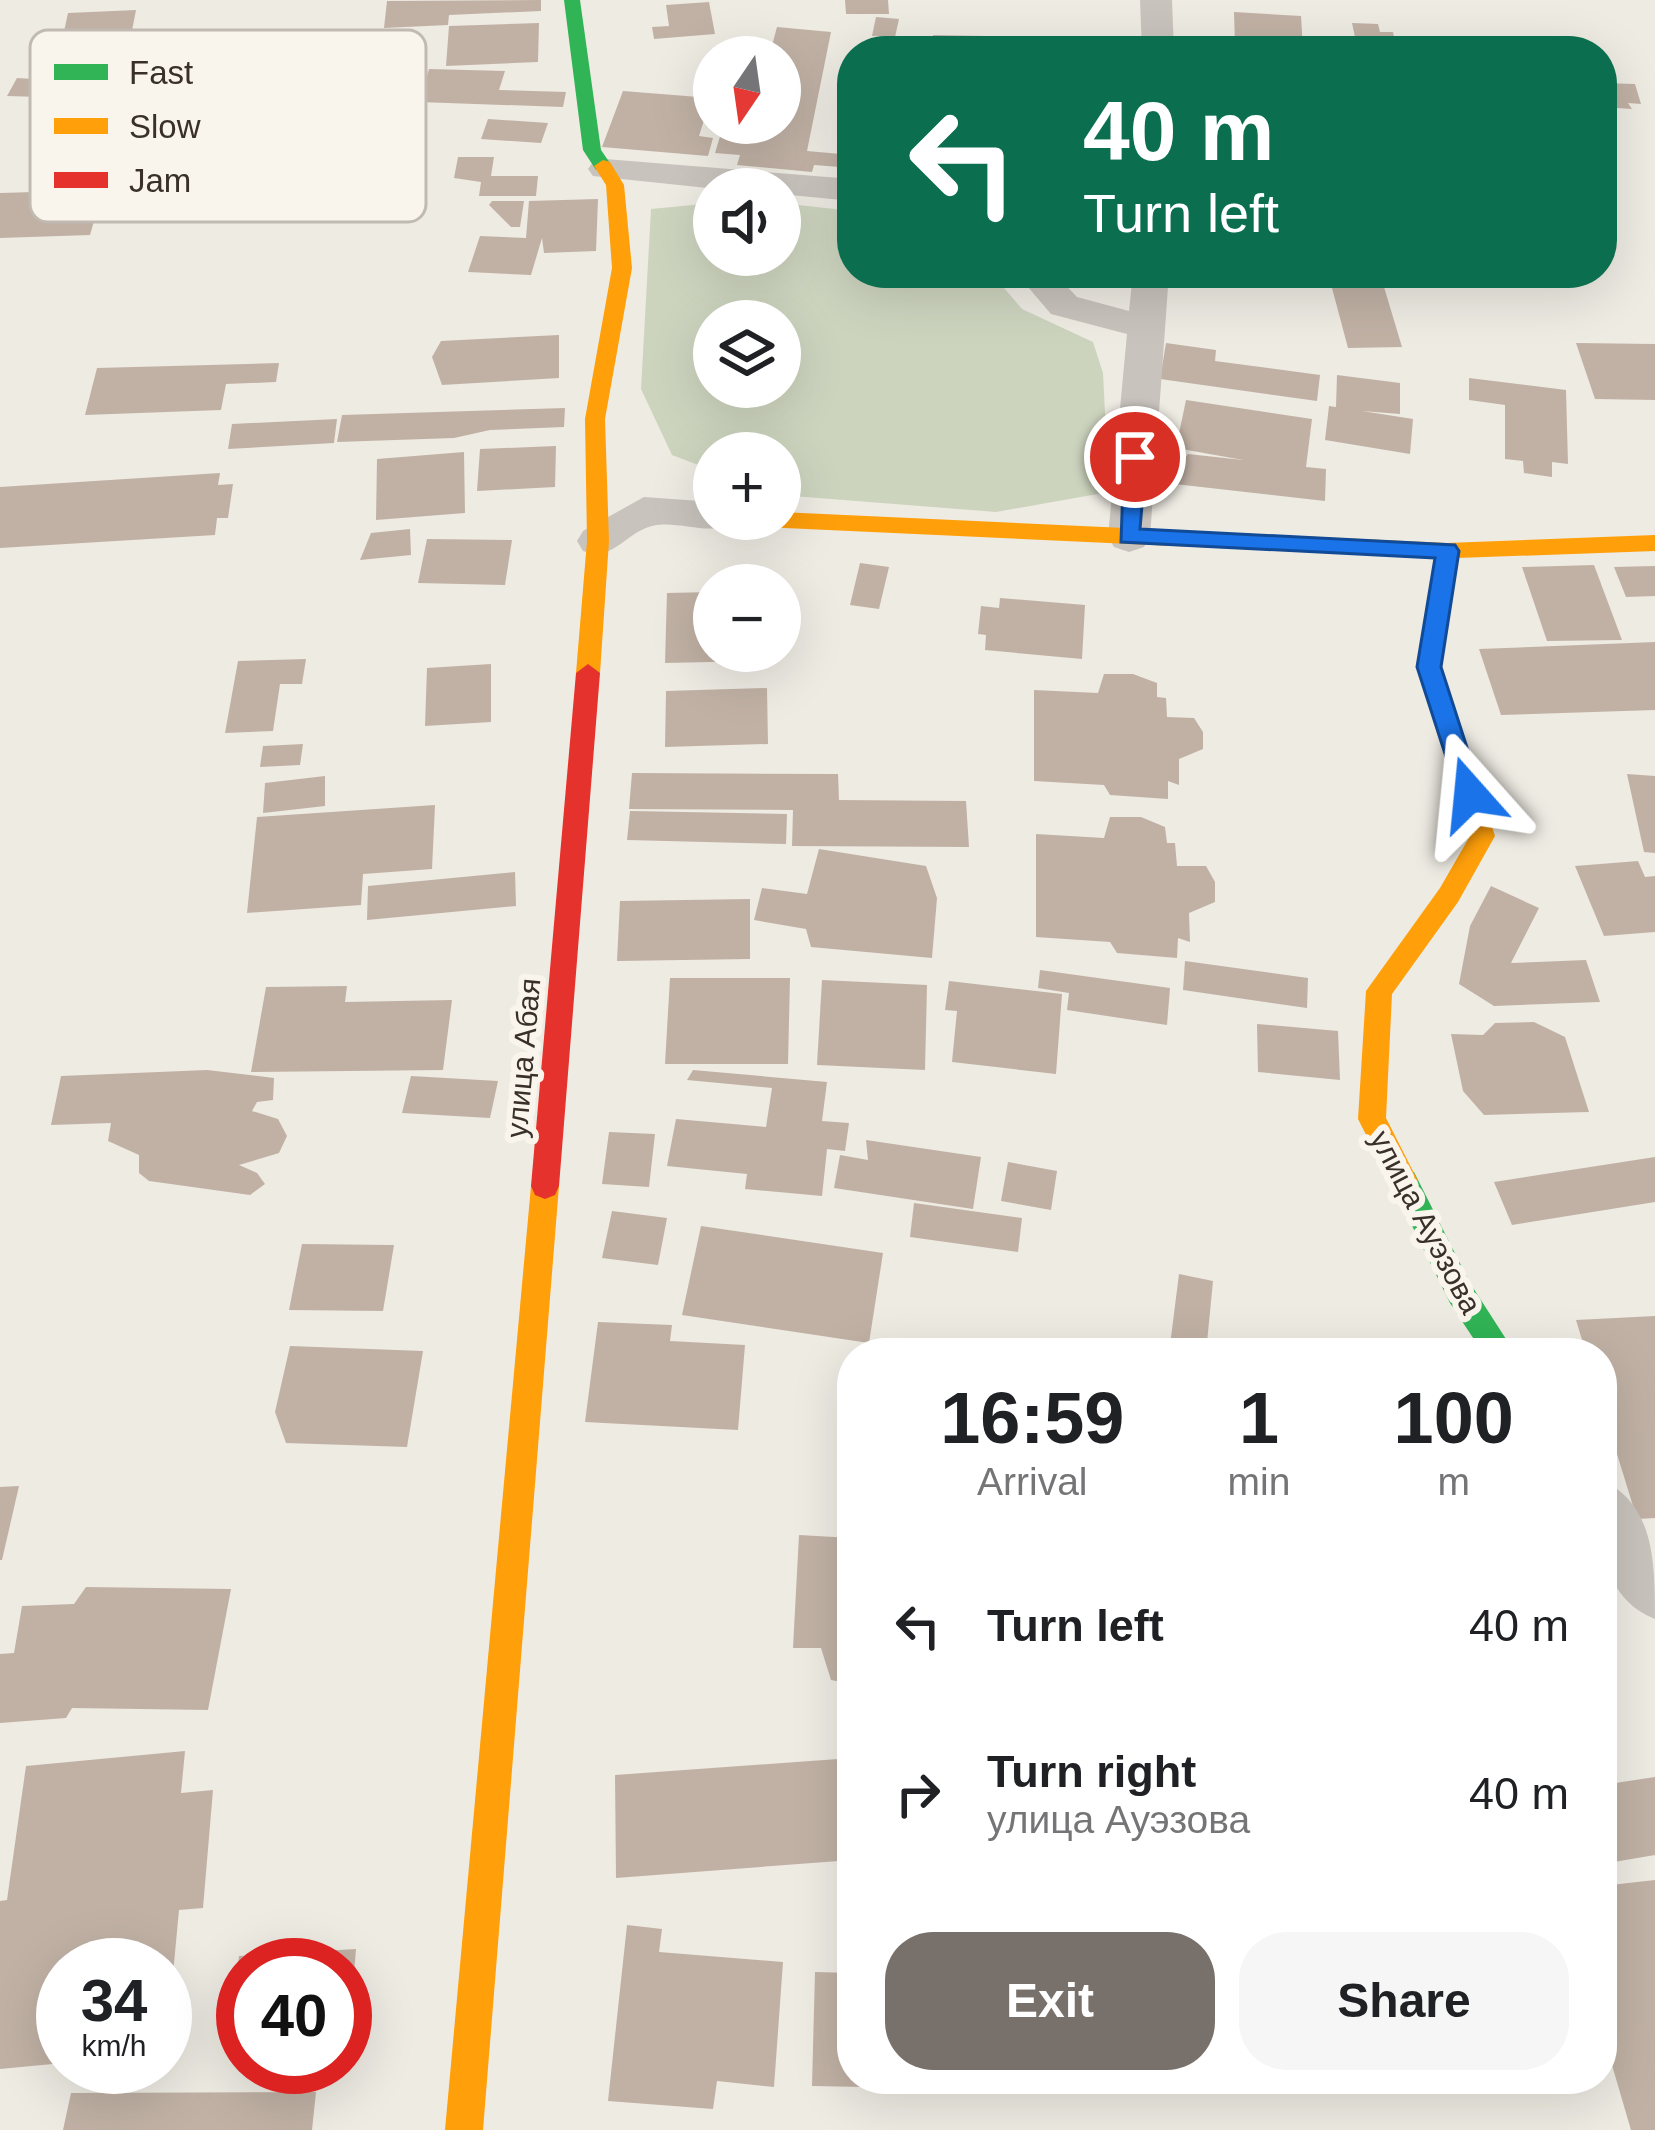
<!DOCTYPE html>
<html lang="en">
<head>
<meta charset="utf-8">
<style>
  :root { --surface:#fff; --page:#f6f6f6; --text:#202124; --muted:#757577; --accent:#78716b }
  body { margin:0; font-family:Helvetica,sans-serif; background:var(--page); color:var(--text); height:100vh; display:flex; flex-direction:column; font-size:45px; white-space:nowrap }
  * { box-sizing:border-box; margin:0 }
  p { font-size:39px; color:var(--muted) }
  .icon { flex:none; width:66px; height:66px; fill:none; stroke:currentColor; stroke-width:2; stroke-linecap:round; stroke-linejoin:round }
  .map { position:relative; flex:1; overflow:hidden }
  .panel { position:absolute; left:837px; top:1338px; width:780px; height:756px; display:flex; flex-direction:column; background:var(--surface); border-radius:48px; box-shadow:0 12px 48px #0002 }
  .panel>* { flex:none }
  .hud { position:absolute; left:837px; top:36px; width:780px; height:252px; border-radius:48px; box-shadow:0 12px 48px #0002; background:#0b6e4f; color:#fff; overflow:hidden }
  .needle { width:78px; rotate:193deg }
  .tools { position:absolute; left:693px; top:36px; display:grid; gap:24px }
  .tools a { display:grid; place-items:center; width:108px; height:108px; border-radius:50%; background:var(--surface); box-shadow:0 12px 48px #0002; font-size:60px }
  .speed { position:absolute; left:36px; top:1938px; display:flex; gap:24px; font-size:60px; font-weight:700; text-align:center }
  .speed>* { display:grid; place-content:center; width:156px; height:156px; border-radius:50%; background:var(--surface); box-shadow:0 12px 48px #0002; line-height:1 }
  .speed small { font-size:30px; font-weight:400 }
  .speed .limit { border:18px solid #d22; background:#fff; color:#111 }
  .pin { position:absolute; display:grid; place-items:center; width:102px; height:102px; color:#fff; margin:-51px; border:6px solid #fff; border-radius:50%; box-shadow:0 3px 12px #0007 }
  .me { position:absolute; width:132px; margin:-66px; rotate:342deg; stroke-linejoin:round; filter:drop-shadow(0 0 9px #0008) }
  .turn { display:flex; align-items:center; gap:42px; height:252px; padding:0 48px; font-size:54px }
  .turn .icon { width:156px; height:156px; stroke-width:2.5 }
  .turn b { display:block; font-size:84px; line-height:102px }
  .eta { display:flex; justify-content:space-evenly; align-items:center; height:204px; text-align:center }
  .eta b { font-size:72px; font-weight:600; line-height:84px }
  .action { display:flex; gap:24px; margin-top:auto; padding:24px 48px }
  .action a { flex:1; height:138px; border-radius:48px; background:var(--accent); color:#fff; font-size:48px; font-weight:600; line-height:138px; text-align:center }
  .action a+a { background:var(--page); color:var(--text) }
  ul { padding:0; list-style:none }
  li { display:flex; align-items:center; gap:36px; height:168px; padding:0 48px }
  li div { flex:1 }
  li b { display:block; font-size:45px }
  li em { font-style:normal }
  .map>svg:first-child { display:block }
</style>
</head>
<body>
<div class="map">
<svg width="1655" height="2130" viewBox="0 0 1655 2130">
  <rect width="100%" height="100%" fill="#eeebe3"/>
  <!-- green -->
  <path fill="#cdd4be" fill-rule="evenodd" d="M714,203V255H780V203L852,211V273H991L1022,309L1093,342L1103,373L1109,492L996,512L780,495V453H714V471L672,455L641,389L651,209ZM714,321H780V387H714Z"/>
  <!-- building -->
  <g fill="#c1b1a5">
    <path d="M541,0V11L449,15L448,25L384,28L387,1Z"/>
    <path d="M845,0H888L889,14H846Z"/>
    <path d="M709,2L715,34L654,39L652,27L669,26L666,5Z"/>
    <path d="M136,10L130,41L61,45L68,13Z"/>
    <path d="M1234,12L1301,16L1303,49L1235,45Z"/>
    <path d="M876,17L899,19L895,37L872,36Z"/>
    <path d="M539,23L538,62L446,66L449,26Z"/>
    <path d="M1352,23L1378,24L1380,32H1393L1397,51H1358Z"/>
    <path d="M777,27L831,32L807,151L852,155V168L814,165L812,172L737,165L740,155L715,153L724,123H780V57H769Z"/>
    <path d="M933,35L986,36L988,51H934Z"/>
    <path d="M993,38L1062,40V51H999L993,50Z"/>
    <path d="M429,69L505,71L499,90L566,92L563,107L419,102Z"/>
    <path d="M17,78L49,80L40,97L7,96Z"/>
    <path d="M1602,83L1635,84L1641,104L1628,103L1632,109L1602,107Z"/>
    <path d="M623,91L711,98L699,136L713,138L708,156L602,147Z"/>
    <path d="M488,119L548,123L541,143L481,139Z"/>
    <path d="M458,157H494L491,176H538L536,196H479L481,182L454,178Z"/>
    <path d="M103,190L90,235L0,238V193Z"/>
    <path d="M598,199L596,251L544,253L542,238L531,275L468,272L480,236L526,238L529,201Z"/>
    <path d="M492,201H524L520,227H511L489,205Z"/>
    <path d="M1384,287L1402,347L1348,348L1332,288Z"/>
    <path d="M559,335V378L442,385L432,357L441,341Z"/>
    <path d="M1166,343L1216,350L1215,361L1320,375L1317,401L1160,379Z"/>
    <path d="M1576,343L1655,344V400L1595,399Z"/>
    <path d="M279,363L276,382L226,384L221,410L85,415L97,368Z"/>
    <path d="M1337,375L1400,383V414L1362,411L1413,419L1410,454L1325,440L1329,406L1336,407Z"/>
    <path d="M1469,378L1566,390L1568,464L1552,462V477L1524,473L1523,461L1505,459V405L1469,400Z"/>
    <path d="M1186,400L1312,419L1306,467L1326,469L1325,501L1157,482L1159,463L1178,466L1188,454L1243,460L1176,448Z"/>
    <path d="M565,408L564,427L490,430L454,438L337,442L342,415Z"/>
    <path d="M337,419L334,443L228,449L232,424Z"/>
    <path d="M556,446L555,487L477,491L480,449Z"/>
    <path d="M464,452L465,513L376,520L377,459Z"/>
    <path d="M220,473L218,485L233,484L228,518H217L215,535L0,548V487Z"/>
    <path d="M410,529L411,555L360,560L371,533Z"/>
    <path d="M427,539L512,540L505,585L418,583Z"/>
    <path d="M860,563L889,567L879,609L850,605Z"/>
    <path d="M1594,565L1622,640L1547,641L1522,567Z"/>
    <path d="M1655,566V596L1626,597L1614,567Z"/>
    <path d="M714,592V651H756V661L665,663L667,593Z"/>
    <path d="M1000,598L1085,605L1082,659L985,650L986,635L978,634L981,606L999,608Z"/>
    <path d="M1655,642V710L1501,715L1479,649Z"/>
    <path d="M306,659L302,684H280L273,731L225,733L238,661Z"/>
    <path d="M491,664V722L425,726L427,668Z"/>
    <path d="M1104,674H1133L1157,683V697L1166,698L1167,717L1194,718L1203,732V749L1179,759V785L1168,781V799L1110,795L1104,785L1034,781V690L1098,693Z"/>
    <path d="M767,688L768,744L665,747L666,691Z"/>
    <path d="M303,744L300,765L260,767L263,746Z"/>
    <path d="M632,773L838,774L839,800L966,801L969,847L792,846L793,810L629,809Z"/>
    <path d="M1627,774L1655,776V853L1644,852Z"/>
    <path d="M325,776V806L263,813L265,783Z"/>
    <path d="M435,805L432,869L363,874L361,905L247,913L257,817Z"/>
    <path d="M630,811L787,814L786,844L627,840Z"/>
    <path d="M1110,817H1141L1165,827L1167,843H1175L1177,866H1206L1215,882V902L1189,913L1190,942L1178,938L1177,958L1117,953L1110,942L1036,937V834L1104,838Z"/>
    <path d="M819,849L926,866L937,898L932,958L811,947L806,929L754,920L762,888L807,894Z"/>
    <path d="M1638,861L1645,877L1655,876V932L1604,936L1575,866Z"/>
    <path d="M515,872L516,906L367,920L368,886Z"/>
    <path d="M1491,886L1539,908L1511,963L1586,960L1600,1002L1494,1006L1459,984L1470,926Z"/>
    <path d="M750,899V959L617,961L620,901Z"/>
    <path d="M1185,961L1308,978L1307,1008L1183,990Z"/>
    <path d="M1040,970L1170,988L1167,1025L1067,1010L1069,993L1038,988Z"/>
    <path d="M670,978H790L788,1064H665Z"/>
    <path d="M822,980L927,985L925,1070L817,1065Z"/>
    <path d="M949,981L1062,994L1056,1074L952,1062L957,1011L945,1010Z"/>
    <path d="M347,986L345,1002L452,1000L443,1070L251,1072L266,987Z"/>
    <path d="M1534,1022L1565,1037L1589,1112L1484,1115L1463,1091L1451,1034L1483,1035L1495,1023Z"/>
    <path d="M1257,1024L1338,1031L1340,1080L1258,1072Z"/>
    <path d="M207,1070L274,1078L273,1100L257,1102L252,1111L278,1119L287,1136L279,1153L239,1165L257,1173L265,1184L250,1195L149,1181L139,1173V1155L108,1141L111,1123L51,1125L61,1076Z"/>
    <path d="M693,1070L827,1082L822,1121L849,1123L845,1151L827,1149L822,1196L745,1189L747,1174L667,1166L676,1119L766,1127L772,1088L687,1080Z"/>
    <path d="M411,1076L498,1081L490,1118L402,1113Z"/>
    <path d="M609,1132L655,1134L649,1187L602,1184Z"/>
    <path d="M866,1140L981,1157L973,1209L834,1188L840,1155L868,1160Z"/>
    <path d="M1655,1157V1202L1512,1225L1494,1182Z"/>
    <path d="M1008,1162L1057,1171L1051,1210L1001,1201Z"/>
    <path d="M914,1203L1022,1218L1018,1252L910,1237Z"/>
    <path d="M612,1211L667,1218L658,1265L602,1258Z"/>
    <path d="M701,1226L883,1253L869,1343L682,1315Z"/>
    <path d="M302,1244L394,1245L383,1311L289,1310Z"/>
    <path d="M1179,1274L1213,1281L1206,1353H1169Z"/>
    <path d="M1655,1316V1518L1637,1519L1602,1405V1353H1586L1576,1320Z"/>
    <path d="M598,1322L672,1325L670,1341L745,1345L738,1430L585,1422Z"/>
    <path d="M290,1346L423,1351L407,1447L286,1443L275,1412Z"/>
    <path d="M19,1486L2,1560H0V1487Z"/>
    <path d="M799,1535L852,1538V1684L831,1680L821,1648H793Z"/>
    <path d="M86,1587L231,1589L208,1710L72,1708L66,1718L0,1723V1654L14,1653L22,1606L74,1604Z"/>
    <path d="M185,1751L181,1793L213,1790L203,1908L179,1910L168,2027L165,1965H63V2063L0,2069V1901L7,1900L26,1766Z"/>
    <path d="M852,1758V1860L616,1878L615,1775Z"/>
    <path d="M1655,1777V1855L1602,1864V1785Z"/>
    <path d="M1655,1880V2130H1631L1602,2031V1886Z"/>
    <path d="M627,1925L662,1929L659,1952L783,1962L774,2087L717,2081L713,2109L608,2101Z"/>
    <path d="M356,1949L348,2047L345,1965H243V2048L229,2049L239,1956Z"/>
    <path d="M815,1972L852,1973V2079H915V2088L812,2086Z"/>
    <path d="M316,2092L312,2130H63L71,2093Z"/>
  </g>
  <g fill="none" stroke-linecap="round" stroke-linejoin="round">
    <!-- street -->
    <g fill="#c8c3bc" fill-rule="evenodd">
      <path d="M1140,0H1172L1174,51H1142Z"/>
      <path d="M605,159L852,179V201L780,194V189H717L593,176L588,169L593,162Z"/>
      <path d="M1016,273H1054L1077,297L1129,311L1133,273H1169L1150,537L1144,547L1129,552L1114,547L1108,537L1127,334L1051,314Z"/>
      <path d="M644,497L714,502V519H733L729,526C703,534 676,520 652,526C624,533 616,561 583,551L577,541L583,531Z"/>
      <path d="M1602,1480C1655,1505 1655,1564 1655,1619C1596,1595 1602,1534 1602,1480Z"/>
    </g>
    <!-- fast -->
    <g fill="#30b455" fill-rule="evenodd">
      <path d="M564,0H580L601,150L612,166L610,170H596L583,150Z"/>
      <path d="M1404,1168L1414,1172L1470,1283L1515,1353H1483L1450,1303L1390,1181L1394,1172Z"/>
    </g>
    <!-- slow -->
    <g fill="#ff9f0a" fill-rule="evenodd">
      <path d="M603,160L610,162L624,185L632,268L605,419L609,541L600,673L588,682L576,673L587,541L585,419L612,268L606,185L594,166Z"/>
      <path d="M780,512L1447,543L1655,535V551L1457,558L1441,666L1495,836L1458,902L1392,994L1386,1118L1418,1181L1414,1190L1404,1194L1394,1190L1358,1119L1366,991L1440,888L1470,836L1417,666L1435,558L763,527L752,519H780Z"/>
      <path d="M545,1173L555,1177L559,1186L483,2130H445L531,1186L535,1177Z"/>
    </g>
    <!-- jam -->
    <path fill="#e5322d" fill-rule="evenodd" d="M588,664L600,673L559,1186L555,1195L545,1199L535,1195L531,1186L576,673Z"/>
  </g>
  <!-- route -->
  <path fill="#1a73e8" stroke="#114b97" stroke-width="3" d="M1135,450L1146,457L1140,529L1455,545L1459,551L1441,667L1482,794L1479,801H1461L1458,794L1417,667L1435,558L1121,542L1124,457Z"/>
  <g text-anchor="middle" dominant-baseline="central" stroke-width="12" stroke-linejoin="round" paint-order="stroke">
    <!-- street labels -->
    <g font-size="30" fill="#39302a" stroke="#faf5ec">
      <text transform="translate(523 1058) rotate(-85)">улица Абая</text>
      <text transform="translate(1426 1222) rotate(62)">улица Ауэзова</text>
    </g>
  </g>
  <!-- legend -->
  <rect x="30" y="30" width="396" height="192" rx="18" fill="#faf5ec" stroke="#c0bab2" stroke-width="3"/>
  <rect x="54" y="64" width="54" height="16" fill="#30b455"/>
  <rect x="54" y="118" width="54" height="16" fill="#ff9f0a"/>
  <rect x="54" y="172" width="54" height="16" fill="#e5322d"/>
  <g font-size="33" fill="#39302a">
    <text x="129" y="84">Fast</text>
    <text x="129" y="138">Slow</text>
    <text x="129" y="192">Jam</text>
  </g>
</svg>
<div class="tools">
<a><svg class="needle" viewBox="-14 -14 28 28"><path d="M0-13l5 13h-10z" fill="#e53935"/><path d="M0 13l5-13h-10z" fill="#757577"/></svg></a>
<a><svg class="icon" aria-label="sound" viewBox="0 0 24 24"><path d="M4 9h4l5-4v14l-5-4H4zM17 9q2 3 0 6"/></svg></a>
<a><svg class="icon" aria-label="layers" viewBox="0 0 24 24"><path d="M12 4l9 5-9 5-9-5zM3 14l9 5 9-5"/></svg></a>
<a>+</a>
<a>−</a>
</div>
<div class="speed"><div>34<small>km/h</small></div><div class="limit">40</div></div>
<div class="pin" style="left:1135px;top:457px;background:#d93025"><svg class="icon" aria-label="arrive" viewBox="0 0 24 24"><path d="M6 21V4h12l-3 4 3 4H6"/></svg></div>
<svg class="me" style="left:1470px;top:794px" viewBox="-20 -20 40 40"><path d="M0-17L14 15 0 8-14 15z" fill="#1a73e8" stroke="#fff" stroke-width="4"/></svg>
<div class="hud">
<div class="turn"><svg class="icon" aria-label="left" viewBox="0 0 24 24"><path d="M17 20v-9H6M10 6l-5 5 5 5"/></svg><div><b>40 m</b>Turn left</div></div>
</div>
<section class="panel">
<div class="eta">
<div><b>16:59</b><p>Arrival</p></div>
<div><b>1</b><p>min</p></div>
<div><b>100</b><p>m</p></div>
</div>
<ul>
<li><svg class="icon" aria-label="left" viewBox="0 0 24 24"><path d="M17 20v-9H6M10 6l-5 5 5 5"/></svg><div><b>Turn left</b></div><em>40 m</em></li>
<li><svg class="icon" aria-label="right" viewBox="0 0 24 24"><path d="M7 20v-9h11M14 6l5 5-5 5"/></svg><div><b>Turn right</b><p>улица Ауэзова</p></div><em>40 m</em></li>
</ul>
<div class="action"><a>Exit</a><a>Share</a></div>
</section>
</div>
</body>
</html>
